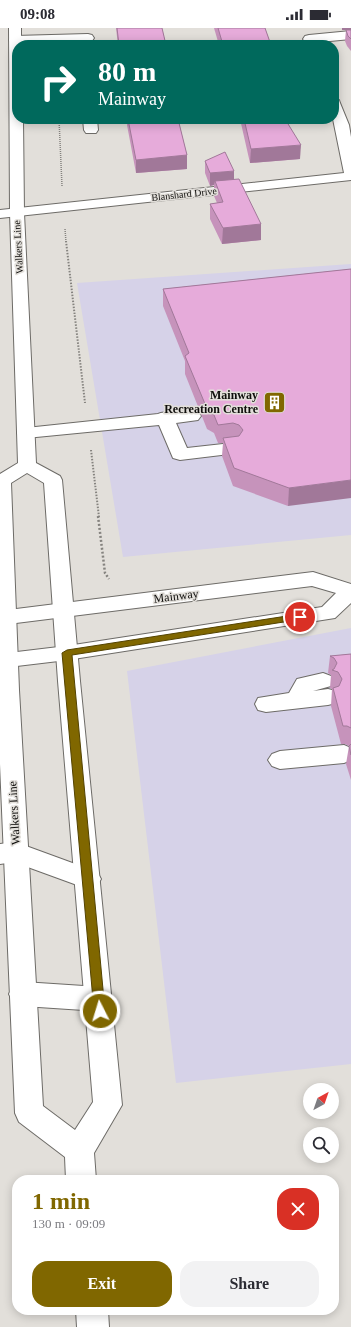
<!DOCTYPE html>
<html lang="en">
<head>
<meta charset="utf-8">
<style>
  :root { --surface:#fff; --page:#f2f2f3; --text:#2b2b33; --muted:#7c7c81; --accent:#806700 }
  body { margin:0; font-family:"Times New Roman",serif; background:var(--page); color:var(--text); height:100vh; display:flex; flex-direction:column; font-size:15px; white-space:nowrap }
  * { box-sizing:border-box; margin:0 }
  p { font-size:13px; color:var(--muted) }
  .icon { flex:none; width:22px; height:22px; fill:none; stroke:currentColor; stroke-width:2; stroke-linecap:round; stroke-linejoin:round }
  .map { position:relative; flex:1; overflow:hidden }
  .sheet { position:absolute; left:12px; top:1147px; width:327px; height:140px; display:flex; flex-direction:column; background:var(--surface); border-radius:16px; box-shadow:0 2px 10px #0003 }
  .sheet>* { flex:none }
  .top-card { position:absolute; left:12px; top:12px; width:327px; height:84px; border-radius:16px; box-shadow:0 2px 10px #0003; background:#00695c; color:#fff; overflow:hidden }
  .needle { width:26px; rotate:40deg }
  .tools { position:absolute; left:303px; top:1055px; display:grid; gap:8px }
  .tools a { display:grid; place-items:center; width:36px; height:36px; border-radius:50%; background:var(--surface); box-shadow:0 2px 10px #0003; font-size:20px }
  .pin { position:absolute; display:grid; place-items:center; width:34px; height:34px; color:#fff; margin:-17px; border:2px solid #fff; border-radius:50%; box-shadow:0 1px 4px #0007 }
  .me { position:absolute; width:44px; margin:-22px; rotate:355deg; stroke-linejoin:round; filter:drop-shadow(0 0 3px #0008) }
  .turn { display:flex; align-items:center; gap:14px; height:84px; padding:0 20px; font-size:18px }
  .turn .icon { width:52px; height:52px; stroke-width:2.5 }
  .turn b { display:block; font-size:28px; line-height:34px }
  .round { display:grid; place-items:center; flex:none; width:42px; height:42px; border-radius:16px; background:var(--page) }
  .head { display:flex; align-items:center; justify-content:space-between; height:68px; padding:0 20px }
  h1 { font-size:24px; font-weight:800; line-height:30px; color:var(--accent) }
  .button { display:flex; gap:8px; margin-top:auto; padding:8px 20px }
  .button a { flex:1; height:46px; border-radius:16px; background:var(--accent); color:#fff; font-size:16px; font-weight:800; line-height:46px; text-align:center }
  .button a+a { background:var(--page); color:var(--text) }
  .status { display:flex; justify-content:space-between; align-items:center; height:28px; padding:0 20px; background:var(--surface); direction:ltr }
  .status svg { height:11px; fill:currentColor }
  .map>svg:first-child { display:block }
</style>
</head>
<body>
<div class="status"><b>09:08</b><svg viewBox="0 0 49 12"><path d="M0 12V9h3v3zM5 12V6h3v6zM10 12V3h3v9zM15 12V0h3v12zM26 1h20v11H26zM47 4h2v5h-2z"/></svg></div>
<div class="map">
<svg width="351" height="1299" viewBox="0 0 351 1299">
  <rect width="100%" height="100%" fill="#e2dfda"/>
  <!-- commercial -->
  <g fill="#d6d2e8">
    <path d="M351,236V507L123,529L77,255Z"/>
    <path d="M351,600V1036L176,1055L127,643Z"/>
  </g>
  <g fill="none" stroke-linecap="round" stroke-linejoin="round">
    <defs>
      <g id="minor">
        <path d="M351,3V11L309,15L305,14L303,11L305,8L309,7Z"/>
        <path d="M88,6L92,7L94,10L92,13L15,16L11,15L9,12L11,9L15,8Z"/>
        <path d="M334,71L339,72L340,75L349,97L351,109V152L0,190V182L344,145L333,91Z"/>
        <path d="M83,91H97L98,102L96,105H86L84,102Z"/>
        <path d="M192,383L198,384L201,388L198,392L176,395L187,420L232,415L238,417L241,421L238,425L180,432L173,430L159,397L26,410L20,409L17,405L20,401L26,400L158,386C164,383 183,384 192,383Z"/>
        <path d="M313,544L351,556V575L335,590L67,632L0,640V626L67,618L322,579L336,565L312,558L0,597V583Z"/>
        <path d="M323,645L331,648L334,653L331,658L313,663L328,661L336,663L339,669L336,675L328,677L266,684L258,682L255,676L258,670L289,665L297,651Z"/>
        <path d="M344,717L351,720V732L344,735L280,741L272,738L268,732L272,726L280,723Z"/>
        <path d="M15,814L97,844L101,851L97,858L88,861L14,834L0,836V816Z"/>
        <path d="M23,954L99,959L109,963L113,971L109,979L99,983L23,978L13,974L9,966L13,958Z"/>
      </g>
      <g id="major">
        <path d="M9,0H21V17H17V91H23L24,185L36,435L60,448L62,452L80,653L122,1077L94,1125L96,1152H66L65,1129L19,1094L15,1085L0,736V446L18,435L10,185ZM27,445L44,455L58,653L93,1074L75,1102L43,1078L19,662L11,455Z"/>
        <path d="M76,1282H108L109,1299H77Z"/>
      </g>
    </defs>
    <!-- minor casing -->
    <use href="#minor" stroke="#6d6b67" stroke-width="2"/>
    <!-- major casing -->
    <use href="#major" stroke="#6d6b67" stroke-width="2"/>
    <!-- path-far2 -->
    <g stroke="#85837f" stroke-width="1.5" stroke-dasharray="1 1" stroke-linecap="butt">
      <path d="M59,91L62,158"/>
      <path d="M65,201L66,214"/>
    </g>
    <!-- path-far1 -->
    <g stroke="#85837f" stroke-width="2" stroke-dasharray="1.5 1.5" stroke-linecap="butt">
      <path d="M66,213L85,375"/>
      <path d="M91,422L99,489"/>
    </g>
    <!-- path -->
    <path stroke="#85837f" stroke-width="2.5" stroke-dasharray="2 2" stroke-linecap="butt" d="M98,488L105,545L109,551"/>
    <!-- minor -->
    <use href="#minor" fill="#fff" fill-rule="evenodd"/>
    <!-- major -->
    <use href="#major" fill="#fff" fill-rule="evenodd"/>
  </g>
  <!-- wall -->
  <g fill="#c693bb">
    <path d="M116,0H162L166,17H118Z"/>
    <path d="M214,0H265L271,17H219Z"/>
    <path d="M346,2H351V23L347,18L345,13Z"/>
    <path d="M127,91H178L187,127V141L136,145L127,97Z"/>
    <path d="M240,91H293V93H286L300,131L250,135Z"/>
    <path d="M205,133L234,151L261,196V212L222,216L210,191V176L217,175L214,168V157L210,158L205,145Z"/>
    <path d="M351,241L288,478L233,458L222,428L223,415H218L214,405L207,401L185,346V333L163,278V261Z"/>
    <path d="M351,626V752L346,736L349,718L345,716H341L331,678L332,661L330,660L331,647L328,645L330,628Z"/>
  </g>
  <!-- shaded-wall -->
  <g fill="#a17899">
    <rect x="342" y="0" width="9" height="2"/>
    <path d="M301,117L300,131L250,135L251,121Z"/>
    <path d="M187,127V141L136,145V132Z"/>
    <path d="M234,143V155L215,153L214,157L210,158V145Z"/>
    <path d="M261,196V212L222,216L223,200Z"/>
    <path d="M351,452V470L288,478L289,460Z"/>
  </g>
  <!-- building -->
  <g fill="#e6abda" stroke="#a17899">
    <path d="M117,0H162L166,17H119Z"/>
    <path d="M218,0H265L271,17H223Z"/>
    <path d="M346,2H351V11L348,8Z"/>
    <path d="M128,91H178L187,127L136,132Z"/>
    <path d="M244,91H285L301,117L251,121Z"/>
    <path d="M225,124L234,143L210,145L205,133Z"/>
    <path d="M239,151L261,196L223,200L210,176L223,174L215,153Z"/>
    <path d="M351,241V452L289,460L234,440L223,410L239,408L243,402L239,397L233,395L218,397L214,387L208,383L185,328L189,325L163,261Z"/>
    <path d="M351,626V700L347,698H343L333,660L339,658L342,651L338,644L332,642L334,641L337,635L334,630L330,628Z"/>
    <path d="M351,716V727L349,718Z"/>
  </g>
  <!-- route -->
  <path fill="#806700" stroke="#534300" d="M300,586L303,587L304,589L303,591L72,627L105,983L104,987L100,988L96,987L94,983L62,625L67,622Z"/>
  <!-- icons -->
  <defs>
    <symbol id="building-square" viewBox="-11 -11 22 22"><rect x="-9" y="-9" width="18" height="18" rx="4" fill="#806700" stroke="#e2dfda"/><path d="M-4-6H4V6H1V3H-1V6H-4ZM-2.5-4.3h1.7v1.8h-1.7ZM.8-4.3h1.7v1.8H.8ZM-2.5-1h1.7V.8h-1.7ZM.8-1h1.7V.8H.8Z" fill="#fff"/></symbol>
  </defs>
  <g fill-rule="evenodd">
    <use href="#building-square" x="262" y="362" width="25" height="25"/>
  </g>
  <g text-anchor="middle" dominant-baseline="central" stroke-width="3" stroke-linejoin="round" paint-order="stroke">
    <!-- far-street labels -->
    <g font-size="10" fill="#0f0e0c" stroke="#e2dfda">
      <text transform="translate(184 166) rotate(-6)">Blanshard Drive</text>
      <text transform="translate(18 219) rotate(-93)">Walkers Line</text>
    </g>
    <!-- poi labels -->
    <g font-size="12" font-weight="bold" fill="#0f0e0c" stroke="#e2dfda" text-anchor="end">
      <text x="258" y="367">Mainway<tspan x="258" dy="14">Recreation Centre</tspan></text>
    </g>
    <!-- street labels -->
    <g font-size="12" fill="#0f0e0c" stroke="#e2dfda">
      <text transform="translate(176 568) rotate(-7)">Mainway</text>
      <text transform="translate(14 785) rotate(-93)">Walkers Line</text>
    </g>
  </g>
</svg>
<div class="tools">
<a><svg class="needle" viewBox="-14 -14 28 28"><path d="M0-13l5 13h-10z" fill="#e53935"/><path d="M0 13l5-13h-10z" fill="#7c7c81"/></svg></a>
<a><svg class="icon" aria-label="search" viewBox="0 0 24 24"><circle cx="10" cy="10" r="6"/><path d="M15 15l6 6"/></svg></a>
</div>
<div class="pin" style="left:300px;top:589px;background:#d93025"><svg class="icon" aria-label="arrive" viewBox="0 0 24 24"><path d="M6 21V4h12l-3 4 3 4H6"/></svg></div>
<svg class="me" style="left:100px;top:983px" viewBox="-20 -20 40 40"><circle r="17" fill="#806700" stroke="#fff" stroke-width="3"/><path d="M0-11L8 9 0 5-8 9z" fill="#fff"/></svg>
<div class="top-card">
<div class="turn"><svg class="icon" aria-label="right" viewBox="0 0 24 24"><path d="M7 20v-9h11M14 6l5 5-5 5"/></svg><div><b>80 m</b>Mainway</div></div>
</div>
<section class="sheet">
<div class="head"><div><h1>1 min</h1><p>130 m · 09:09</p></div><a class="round" style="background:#d93025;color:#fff"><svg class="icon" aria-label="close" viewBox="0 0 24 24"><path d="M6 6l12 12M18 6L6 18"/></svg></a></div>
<div class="button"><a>Exit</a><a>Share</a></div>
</section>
</div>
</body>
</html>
